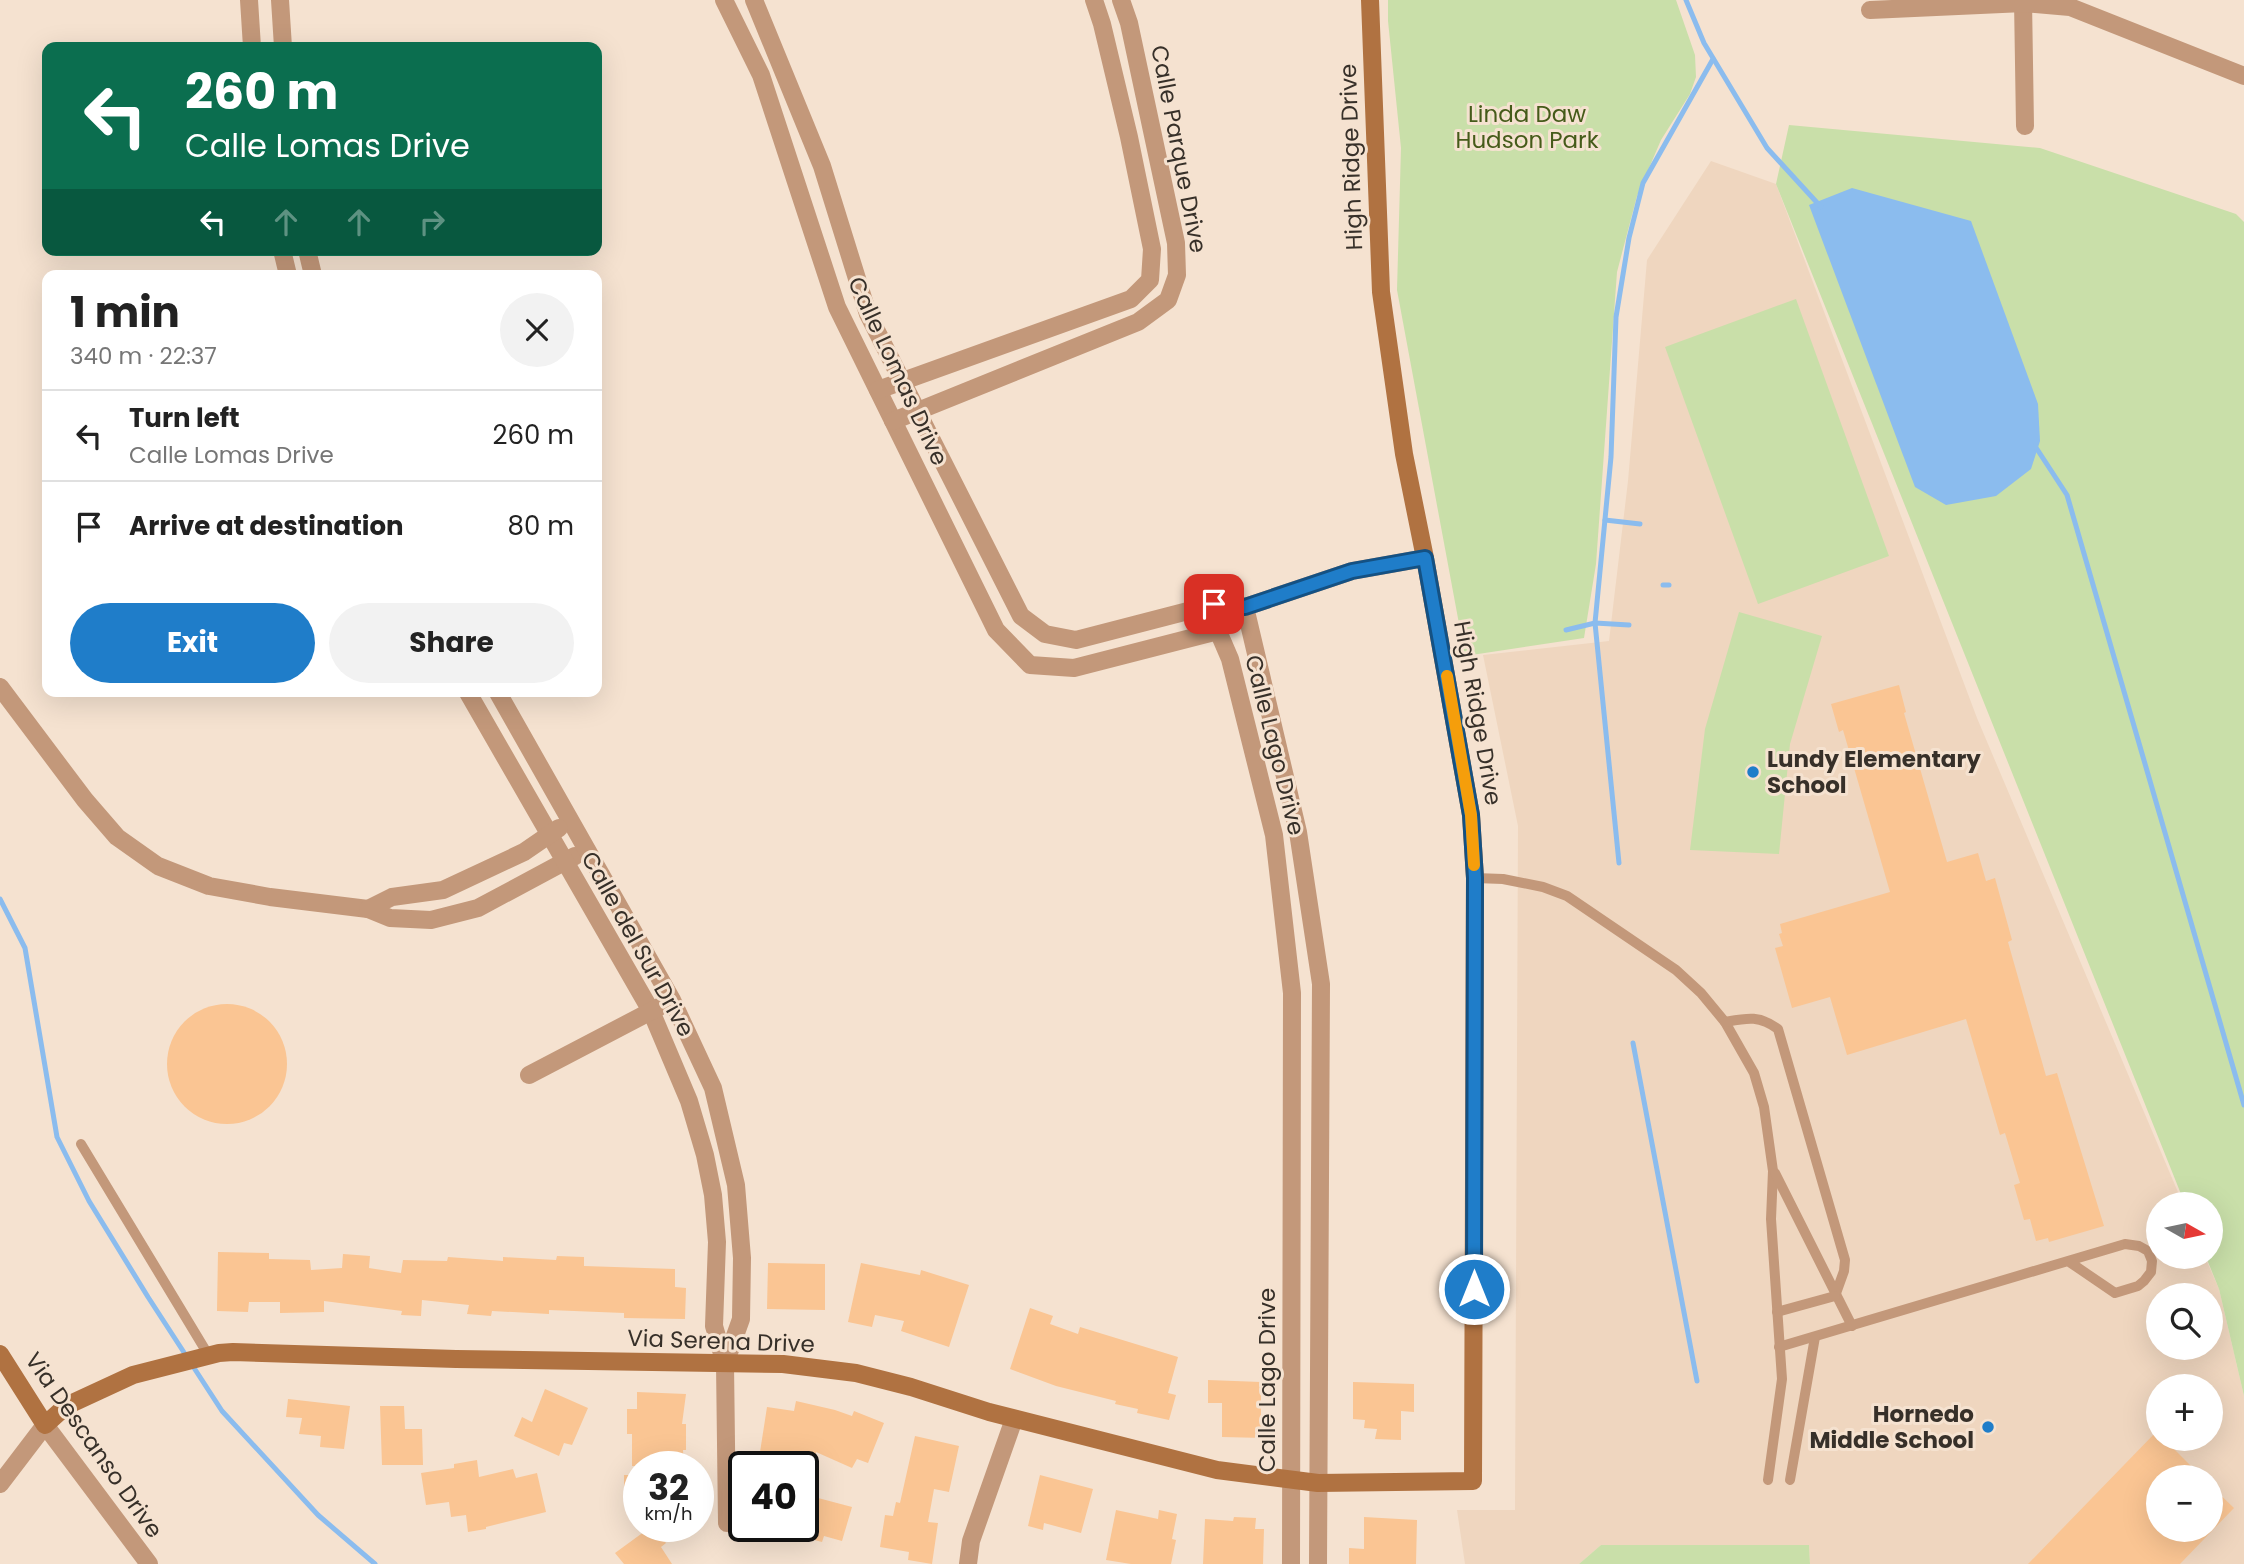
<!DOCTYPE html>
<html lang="en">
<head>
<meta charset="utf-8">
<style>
  :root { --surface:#fff; --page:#f2f2f2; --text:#222; --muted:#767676; --line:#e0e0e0; --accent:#1f7dc9 }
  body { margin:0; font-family:Poppins,sans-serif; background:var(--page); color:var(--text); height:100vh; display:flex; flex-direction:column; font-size:26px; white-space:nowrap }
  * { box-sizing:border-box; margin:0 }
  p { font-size:23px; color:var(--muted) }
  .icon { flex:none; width:38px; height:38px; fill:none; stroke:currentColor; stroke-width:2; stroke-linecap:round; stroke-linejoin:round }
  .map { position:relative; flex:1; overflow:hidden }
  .drawer { position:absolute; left:42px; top:270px; width:560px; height:427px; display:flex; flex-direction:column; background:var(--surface); border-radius:14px; box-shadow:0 7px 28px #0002 }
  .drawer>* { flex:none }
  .top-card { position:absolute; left:42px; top:42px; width:560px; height:214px; border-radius:14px; box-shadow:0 7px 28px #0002; background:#0b6e4f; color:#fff; overflow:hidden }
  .needle { width:46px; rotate:99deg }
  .tools { position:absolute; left:2146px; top:1192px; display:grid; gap:14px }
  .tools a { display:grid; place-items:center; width:77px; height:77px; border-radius:50%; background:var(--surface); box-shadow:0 7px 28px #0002; font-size:35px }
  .speed { position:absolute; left:623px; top:1451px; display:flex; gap:14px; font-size:35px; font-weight:700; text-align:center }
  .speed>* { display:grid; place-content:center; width:91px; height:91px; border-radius:50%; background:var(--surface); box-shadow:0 7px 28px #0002; line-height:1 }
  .speed small { font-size:18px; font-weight:400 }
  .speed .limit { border:4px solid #111; border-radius:10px; background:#fff; color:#111 }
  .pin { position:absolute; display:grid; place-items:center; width:60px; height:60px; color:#fff; margin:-30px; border-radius:14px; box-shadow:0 4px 10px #0006 }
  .me { position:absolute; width:77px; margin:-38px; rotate:0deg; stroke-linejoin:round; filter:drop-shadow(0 0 5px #0008) }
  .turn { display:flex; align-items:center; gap:24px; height:147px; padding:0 28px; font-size:32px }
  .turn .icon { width:91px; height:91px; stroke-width:2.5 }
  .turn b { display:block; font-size:49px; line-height:60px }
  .lanes { display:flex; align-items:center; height:66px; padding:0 28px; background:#0003; justify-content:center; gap:35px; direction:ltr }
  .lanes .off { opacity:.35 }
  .round { display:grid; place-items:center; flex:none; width:74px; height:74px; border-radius:37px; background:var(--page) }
  .overview { display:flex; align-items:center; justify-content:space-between; height:119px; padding:0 28px }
  h1 { font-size:42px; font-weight:700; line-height:52px }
  .cta { display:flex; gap:14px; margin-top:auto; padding:14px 28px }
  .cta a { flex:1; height:80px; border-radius:42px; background:var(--accent); color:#fff; font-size:28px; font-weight:700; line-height:80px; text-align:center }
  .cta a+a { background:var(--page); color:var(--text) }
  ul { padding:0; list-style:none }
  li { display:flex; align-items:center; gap:21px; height:91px; padding:0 28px; border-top:2px solid var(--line) }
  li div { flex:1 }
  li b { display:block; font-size:26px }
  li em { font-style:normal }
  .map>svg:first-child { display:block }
</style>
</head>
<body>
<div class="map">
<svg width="2244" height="1564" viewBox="0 0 2244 1564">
  <rect width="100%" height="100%" fill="#f5e2d0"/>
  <!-- built -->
  <path fill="#efd6bf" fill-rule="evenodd" d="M1711,161L1776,184L1977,718L2183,1204H2158V1256L2205,1257L2219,1289L2244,1396V1564H1810L1809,1545H1601L1579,1564H1465L1457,1510H1515L1518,826L1483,655L1609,641L1628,481L1647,260ZM2158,1295H2210V1348H2158ZM2158,1386H2210V1438H2158ZM2158,1477H2210V1530H2158Z"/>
  <!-- green -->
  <g fill="#c9dfa9">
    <path d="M1388,0H1676L1695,55L1696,77L1690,94L1661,140L1637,196L1617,272L1596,564L1584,638L1465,656L1397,290L1401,148L1388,21Z"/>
    <path d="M1789,125L2040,148L2236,214L2244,222V1396L2219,1289L2206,1257L2210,1256V1204H2185L1776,184Z"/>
    <path d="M1796,299L1889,556L1758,604L1665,347Z"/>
    <path d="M1739,612L1822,636L1790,744L1779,854L1690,850L1705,729Z"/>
    <path d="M1601,1545H1809L1810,1564H1579Z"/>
  </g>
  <!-- water -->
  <path fill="#8bbcee" d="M1852,188L1971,221L2038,404L2040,441L2031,469L1996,496L1946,505L1915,487L1809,205Z"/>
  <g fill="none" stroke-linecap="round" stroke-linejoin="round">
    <!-- stream -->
    <g stroke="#8bbcee" stroke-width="5">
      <path d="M1686,0L1704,43L1767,148L1821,207"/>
      <path d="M2035,446L2067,495L2244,1105"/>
      <path d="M1605,520L1640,524"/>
      <path d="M1663,585H1669"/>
      <path d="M1566,630L1595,623L1629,625"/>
      <path d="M1619,863L1595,623L1611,457L1616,317L1629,238L1643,183L1713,59"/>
      <path d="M0,899L25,948L57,1137L89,1201L148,1297L222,1411L318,1515L375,1564"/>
      <path d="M1633,1043L1697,1381"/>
    </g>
  </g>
  <!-- building -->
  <g fill="#fac593">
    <path d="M1899,685L1906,712L1904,713L1947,862L1978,853L1986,881L1995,878L2012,940L2008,942L2046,1076L2057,1073L2104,1226L2049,1242L2048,1238L2036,1241L2030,1219L2024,1220L2014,1185L2020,1183L2005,1133L2000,1135L1966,1019L1847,1055L1830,997L1792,1008L1775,948L1783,946L1779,934L1782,933L1780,924L1890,892L1843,730L1839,732L1831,704Z"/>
    <circle cx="227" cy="1064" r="60"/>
    <path d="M218,1252L269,1253V1259L310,1260L311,1270L342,1268L343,1254L370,1256L369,1268L401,1273L403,1260L447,1261L448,1257L503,1261V1257L556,1260L557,1256L584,1257V1266L675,1269V1287L686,1288L685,1319L624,1318V1313L549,1310V1314L492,1311L491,1316L467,1314L469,1305L422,1300L421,1316L401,1315L402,1311L324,1301V1312L280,1313V1302H249L248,1312L217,1311Z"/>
    <path d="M768,1263L825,1264V1310L767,1309Z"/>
    <path d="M861,1263L920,1275L921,1270L969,1285L949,1347L901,1331L904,1321L875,1315L872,1327L848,1322Z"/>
    <path d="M1030,1308L1053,1316L1050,1324L1078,1334L1080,1327L1178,1357L1168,1393L1176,1395L1169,1420L1137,1413L1138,1409L1115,1404L1116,1401L1056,1386L1010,1369Z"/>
    <path d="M1208,1380L1261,1382V1420H1264V1438L1222,1437V1403H1208Z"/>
    <path d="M1353,1382L1414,1384V1412L1401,1411V1440L1375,1439L1377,1429L1364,1428L1365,1420L1353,1419Z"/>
    <path d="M545,1389L588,1408L572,1445L564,1443L559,1456L514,1436L522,1417L532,1422Z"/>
    <path d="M637,1392L686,1394L682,1424H686V1450H683L684,1466H632V1434H627V1409H637Z"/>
    <path d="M288,1399L350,1406L344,1449L320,1447L321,1436L299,1434L302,1418L286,1417Z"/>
    <path d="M796,1401L835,1410L852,1416L854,1411L884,1423L868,1463L857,1459L852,1468L816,1452L815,1462L760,1452L767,1407L794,1411Z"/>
    <path d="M380,1406H404L405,1429H422L423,1465H382Z"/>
    <path d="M2156,1432L2158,1438H2163L2202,1477H2158V1530H2210V1485L2234,1508L2180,1564H2028Z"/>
    <path d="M915,1436L959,1446L949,1492L934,1489L928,1522L938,1523L932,1564L908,1560L909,1552L880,1547L885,1515L893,1516L896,1502L900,1503Z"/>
    <path d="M477,1460L479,1477L513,1469L516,1478L537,1473L546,1512L486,1527V1529L468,1532L466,1515L451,1517L449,1502L426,1505L421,1473L454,1468V1464Z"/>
    <path d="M624,1475H639V1499L624,1500Z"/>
    <path d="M1040,1475L1093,1489L1081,1533L1044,1523L1043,1530L1028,1526Z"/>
    <path d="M803,1494L852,1507L842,1541L824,1536L822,1542L803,1537Z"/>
    <path d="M1116,1510L1158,1519L1159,1510L1177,1514L1172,1539L1176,1540L1171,1564H1131L1106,1560Z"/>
    <path d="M1234,1517L1256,1518L1255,1529H1264L1263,1564H1203L1205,1519L1233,1521Z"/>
    <path d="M1364,1517L1417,1520L1416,1564H1349V1548L1364,1549Z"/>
    <path d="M652,1526L666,1543L661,1547L672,1564H624L615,1553Z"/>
  </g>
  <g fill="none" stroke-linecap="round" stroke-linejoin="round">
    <!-- lane -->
    <g stroke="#c3987a" stroke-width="10">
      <path d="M1475,878L1503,879L1543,887L1567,896L1676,970L1701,993L1725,1022L1754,1073L1764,1107L1773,1171L1771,1219L1782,1379L1768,1480"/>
      <path d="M1725,1022C1747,1018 1759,1015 1778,1029L1845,1260L1844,1271L1835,1296"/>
      <path d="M81,1144L209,1356"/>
      <path d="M1775,1173L1852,1326"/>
      <path d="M1777,1312L1835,1296"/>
      <path d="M1779,1347L2125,1244L2139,1246L2148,1251L2152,1261L2151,1272L2144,1281L2138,1286L2115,1293L2068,1261"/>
      <path d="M1790,1480L1815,1337"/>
    </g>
    <!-- street -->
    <g stroke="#c3987a" stroke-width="18">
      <path d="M249,0L252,47"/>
      <path d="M280,0L283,47"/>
      <path d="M724,0L761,75L837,307L996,630L1030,665L1074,668L1218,631L1245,607"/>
      <path d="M754,0L822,166L868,314L1021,616L1045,634L1076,640L1215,604L1245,607L1352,571L1425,558"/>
      <path d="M2023,0L2025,126"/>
      <path d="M1870,10L2024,3L2070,7L2244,76"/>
      <path d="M282,250L288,275"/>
      <path d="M307,250L313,275"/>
      <path d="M878,390L1131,299L1150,280L1152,249L1129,137L1102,24L1094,0"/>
      <path d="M893,421L1138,322L1168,300L1177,275L1176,243L1129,23L1121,0"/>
      <path d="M1215,604L1218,631L1230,659L1274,835L1292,993L1291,1564"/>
      <path d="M1245,607L1298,832L1321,984L1318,1564"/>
      <path d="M0,687L85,800L117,837L158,866L209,886L270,897L368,909L390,918L431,920L478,908L575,856"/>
      <path d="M467,691L651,1011L689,1101L705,1155L713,1195L717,1242L714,1326L725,1364L727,1523"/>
      <path d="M497,691L672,1000L713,1088L736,1185L742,1258L741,1319L725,1364"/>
      <path d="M368,909L392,897L443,890L524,852L559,828"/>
      <path d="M529,1075L659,1007"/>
      <path d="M0,1484L45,1425L149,1564"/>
      <path d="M968,1564L971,1541L1014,1419"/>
    </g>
    <!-- secondary -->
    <path stroke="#b07241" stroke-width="18" d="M0,1354L45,1425L66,1406L133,1375L219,1353L233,1352L456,1359L783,1364L856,1373L911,1387L989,1412L1217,1470L1318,1483L1473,1481L1475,878L1471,815L1425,558L1404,454L1381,292L1370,0"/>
  </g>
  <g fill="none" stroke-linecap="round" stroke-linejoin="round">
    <defs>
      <path id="route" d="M1214,604L1245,607L1352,571L1425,558L1471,815L1475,878L1474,1289"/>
    </defs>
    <!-- route casing -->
    <use href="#route" stroke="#145183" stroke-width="18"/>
    <!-- route -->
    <use href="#route" stroke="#1f7dc9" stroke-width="12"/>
    <!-- slow -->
    <path stroke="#f59e0b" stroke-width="12" d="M1447,676L1471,815L1474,865"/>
  </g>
  <!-- markers -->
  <g fill="#1f7dc9" stroke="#f5e2d0" stroke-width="2.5">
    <circle cx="1753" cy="772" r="7"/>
    <circle cx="1988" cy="1427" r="7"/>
  </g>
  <g text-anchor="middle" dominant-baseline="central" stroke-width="6" stroke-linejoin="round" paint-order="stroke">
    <!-- park labels -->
    <g font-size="23" fill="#455b19" stroke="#f5e2d0">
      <text x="1527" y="114">Linda Daw<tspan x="1527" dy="26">Hudson Park</tspan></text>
    </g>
    <!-- street labels -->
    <g font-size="23" fill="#373029" stroke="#f5e2d0">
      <text transform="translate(1179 149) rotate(79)">Calle Parque Drive</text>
      <text transform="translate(1351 157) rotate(-92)">High Ridge Drive</text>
      <text transform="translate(898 371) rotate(65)">Calle Lomas Drive</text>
      <text transform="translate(1478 713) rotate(80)">High Ridge Drive</text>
      <text transform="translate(1275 745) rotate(76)">Calle Lago Drive</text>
      <text transform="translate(638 944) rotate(61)">Calle del Sur Drive</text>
      <text transform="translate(721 1341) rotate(2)">Via Serena Drive</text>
      <text transform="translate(1267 1380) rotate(-90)">Calle Lago Drive</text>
      <text transform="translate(94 1445) rotate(55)">Via Descanso Drive</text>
    </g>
    <!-- poi labels -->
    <g font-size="23" font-weight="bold" fill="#373029" stroke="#f5e2d0" text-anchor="start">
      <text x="1767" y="759">Lundy Elementary<tspan x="1767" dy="26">School</tspan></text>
      <text x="1974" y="1414" text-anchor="end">Hornedo<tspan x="1974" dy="26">Middle School</tspan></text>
    </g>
  </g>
</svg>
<div class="tools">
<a><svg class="needle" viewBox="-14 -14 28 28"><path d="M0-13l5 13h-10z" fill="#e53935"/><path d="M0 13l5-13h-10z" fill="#767676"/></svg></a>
<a><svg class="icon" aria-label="search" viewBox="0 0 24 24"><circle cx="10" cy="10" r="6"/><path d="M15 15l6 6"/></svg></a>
<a>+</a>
<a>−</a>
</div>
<div class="speed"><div>32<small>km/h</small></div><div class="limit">40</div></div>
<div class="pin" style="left:1214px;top:604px;background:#d93025"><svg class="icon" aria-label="arrive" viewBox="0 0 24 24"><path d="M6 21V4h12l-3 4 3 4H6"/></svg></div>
<svg class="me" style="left:1474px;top:1289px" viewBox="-20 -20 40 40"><circle r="17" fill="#1f7dc9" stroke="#fff" stroke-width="3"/><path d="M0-11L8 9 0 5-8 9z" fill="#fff"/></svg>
<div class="top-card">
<div class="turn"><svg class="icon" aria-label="left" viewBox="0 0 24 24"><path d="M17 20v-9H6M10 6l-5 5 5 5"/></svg><div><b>260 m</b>Calle Lomas Drive</div></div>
<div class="lanes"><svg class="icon" aria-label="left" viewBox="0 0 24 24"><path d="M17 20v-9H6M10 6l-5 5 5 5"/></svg><svg class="icon off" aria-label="ahead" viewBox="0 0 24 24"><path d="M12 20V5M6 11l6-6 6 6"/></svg><svg class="icon off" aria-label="ahead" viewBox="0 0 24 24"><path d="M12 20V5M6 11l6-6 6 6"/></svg><svg class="icon off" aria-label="right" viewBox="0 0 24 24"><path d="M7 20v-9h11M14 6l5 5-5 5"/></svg></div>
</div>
<section class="drawer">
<div class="overview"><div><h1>1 min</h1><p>340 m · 22:37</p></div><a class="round"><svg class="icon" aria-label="close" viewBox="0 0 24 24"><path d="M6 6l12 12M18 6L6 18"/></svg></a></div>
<ul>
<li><svg class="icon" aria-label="left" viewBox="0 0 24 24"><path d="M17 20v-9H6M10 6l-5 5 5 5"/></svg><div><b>Turn left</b><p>Calle Lomas Drive</p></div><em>260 m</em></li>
<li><svg class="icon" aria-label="arrive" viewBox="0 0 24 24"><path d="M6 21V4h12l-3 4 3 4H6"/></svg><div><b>Arrive at destination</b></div><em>80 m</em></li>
</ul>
<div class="cta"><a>Exit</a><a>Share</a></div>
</section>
</div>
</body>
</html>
